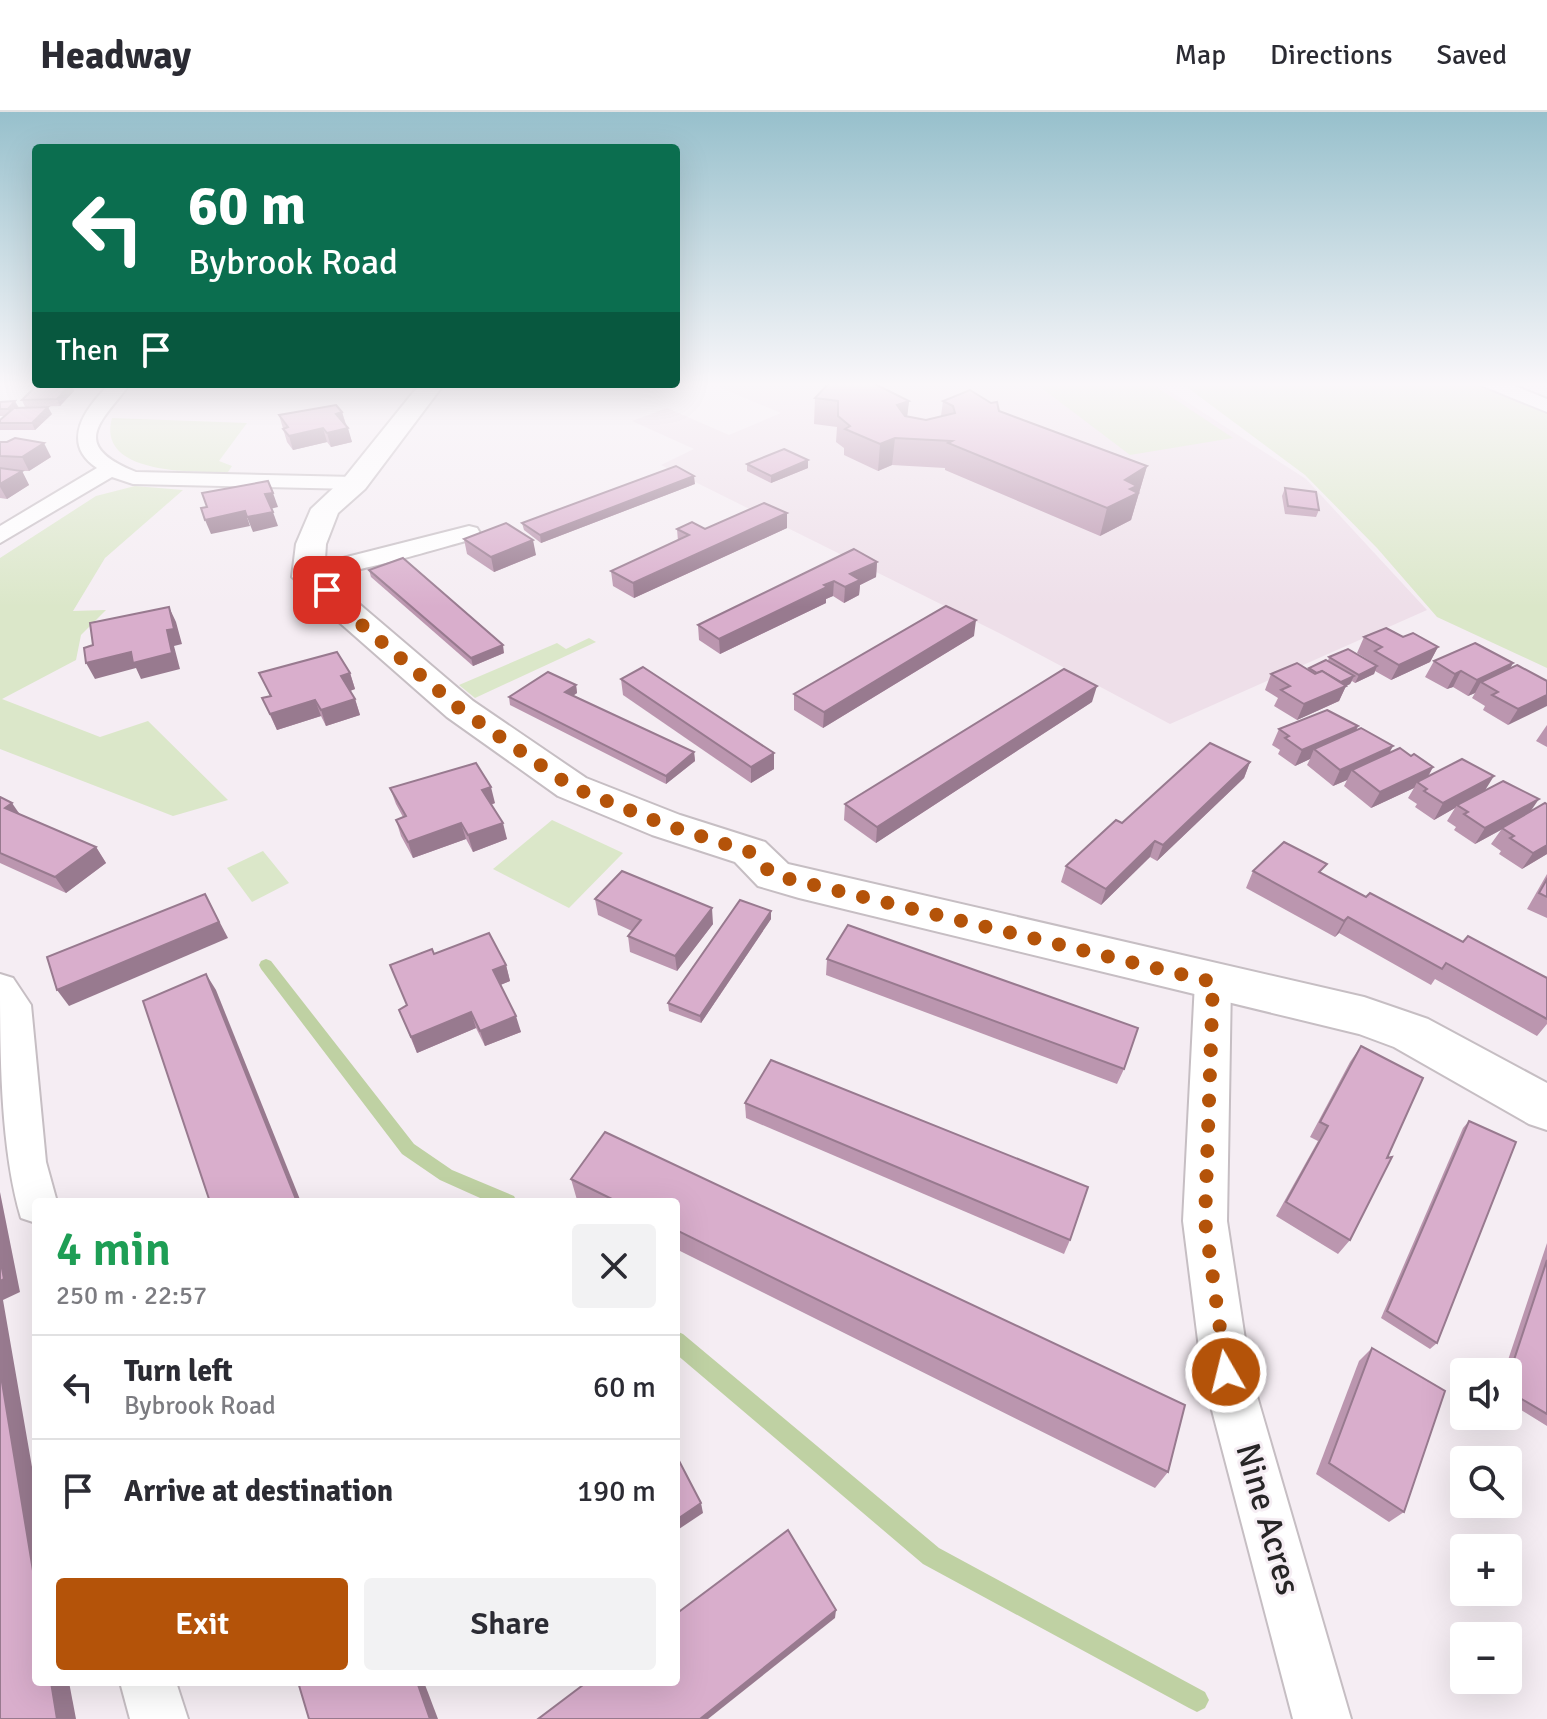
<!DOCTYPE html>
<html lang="en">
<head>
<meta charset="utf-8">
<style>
  :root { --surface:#fff; --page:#f2f2f3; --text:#2b2b33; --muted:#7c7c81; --line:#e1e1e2; --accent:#b45309 }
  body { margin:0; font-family:Signika,sans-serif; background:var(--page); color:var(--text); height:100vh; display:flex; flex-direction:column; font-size:30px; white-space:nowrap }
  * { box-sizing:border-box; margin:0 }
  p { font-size:26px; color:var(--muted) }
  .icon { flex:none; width:44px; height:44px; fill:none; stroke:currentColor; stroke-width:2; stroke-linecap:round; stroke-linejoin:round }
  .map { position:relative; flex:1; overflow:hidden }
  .details { position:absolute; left:32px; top:1086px; width:648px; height:488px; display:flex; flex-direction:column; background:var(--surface); border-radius:8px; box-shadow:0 8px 32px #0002 }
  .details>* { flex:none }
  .hud { position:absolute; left:32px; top:32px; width:648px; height:244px; border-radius:8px; box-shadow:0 8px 32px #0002; background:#0b6e4f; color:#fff; overflow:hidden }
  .buttons { position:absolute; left:1450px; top:1246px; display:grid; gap:16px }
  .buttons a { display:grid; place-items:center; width:72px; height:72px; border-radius:8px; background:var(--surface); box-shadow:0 8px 32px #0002; font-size:40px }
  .pin { position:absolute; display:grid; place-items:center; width:68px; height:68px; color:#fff; margin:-34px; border-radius:16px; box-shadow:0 4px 12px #0006 }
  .me { position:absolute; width:88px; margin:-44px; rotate:352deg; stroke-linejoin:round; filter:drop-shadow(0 0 6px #0008) }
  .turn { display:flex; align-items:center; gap:28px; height:168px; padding:0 24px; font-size:36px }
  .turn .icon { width:104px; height:104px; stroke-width:2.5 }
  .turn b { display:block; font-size:56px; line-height:68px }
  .then { display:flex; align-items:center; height:76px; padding:0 24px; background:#0003; gap:16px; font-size:30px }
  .round { display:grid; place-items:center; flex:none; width:84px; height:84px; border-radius:8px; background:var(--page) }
  .headline { display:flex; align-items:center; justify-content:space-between; height:136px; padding:0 24px }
  h1 { font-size:48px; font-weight:600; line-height:60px; color:#1e9e55 }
  .cta { display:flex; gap:16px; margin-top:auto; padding:16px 24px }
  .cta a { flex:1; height:92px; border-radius:8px; background:var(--accent); color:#fff; font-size:32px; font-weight:600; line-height:92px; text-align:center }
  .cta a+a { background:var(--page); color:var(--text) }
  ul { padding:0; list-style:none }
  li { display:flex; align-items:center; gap:24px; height:104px; padding:0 24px; border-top:2px solid var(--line) }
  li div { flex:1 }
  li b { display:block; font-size:30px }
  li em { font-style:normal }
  header { display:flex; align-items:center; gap:48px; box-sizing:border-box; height:112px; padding:0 40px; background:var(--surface); border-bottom:2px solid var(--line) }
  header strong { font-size:38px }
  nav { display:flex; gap:44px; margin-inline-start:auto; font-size:28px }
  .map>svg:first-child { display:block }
</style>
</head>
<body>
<header>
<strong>Headway</strong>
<nav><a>Map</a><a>Directions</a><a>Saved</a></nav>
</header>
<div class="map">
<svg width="1547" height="1607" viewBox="0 0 1547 1607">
  <rect width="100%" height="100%" fill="#f5edf3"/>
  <!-- built -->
  <path fill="#eedfe9" d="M707,270H1156L1306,367L1427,498L1170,612L999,521L661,353L694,337L632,309L667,296L729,323L781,301Z"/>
  <!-- green -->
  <g fill="#dbe7c9">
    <path d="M1063,270H1149L1233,326L1130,343L1039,274Z"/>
    <path d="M1180,270H1474L1547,299V556L1437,505L1377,436L1305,363Z"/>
    <path d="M112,306L247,311L219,349L232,354L228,360C194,360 96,363 112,306Z"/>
    <path d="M135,374L183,378L105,446L73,499L106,498L81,523L76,548L2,587L100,625L148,609L228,688L173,704L0,637V446L96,384Z"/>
    <path d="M589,526L596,530L475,586L459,573L557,531L566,537Z"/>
    <path d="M552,708L623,741L569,796L493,757Z"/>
    <path d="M263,739L289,771L252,790L227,756Z"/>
  </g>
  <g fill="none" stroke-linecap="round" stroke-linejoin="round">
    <!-- stream -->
    <g fill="#bfd1a3" fill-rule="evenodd">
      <path d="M266,847L271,849L414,1032L452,1058L514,1084L517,1090H489L440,1068L402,1042L261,857L259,853L261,849Z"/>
      <path d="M676,1219L683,1222L939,1436L1205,1580L1209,1588L1205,1596L1197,1600L1189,1596L923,1452L676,1242Z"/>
    </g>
    <defs>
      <g id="minor">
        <path d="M1480,270H1505L1547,287V300L1483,274Z"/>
        <path d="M110,272H130C100,311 69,333 136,360L355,365L366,371L355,377L133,372L112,365L0,431V414L97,356C59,331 86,295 110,272Z"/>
        <path d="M469,414L477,416L480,421L477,426C440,435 331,471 299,463L295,458L299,453L339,447Z"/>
        <path d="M1213,856L1226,860L1231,870L1227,1109L1250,1260L1351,1607H1293L1202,1260L1183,1109L1195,870L1200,860Z"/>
        <path d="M0,862L13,866L31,893L46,1050L57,1090H36V1111L21,1106C0,1036 0,938 0,862Z"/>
        <path d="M120,1570H176L188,1607H130Z"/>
      </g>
      <path id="tertiary" d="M420,272H444L365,377L338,401L326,432L324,462L473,589L586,666L680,703L765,730L788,752L1364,885L1428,907L1547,971V1018L1529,1012L1394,935L1359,922L799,786L758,774L735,750L652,723L558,684L447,605L331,503L316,485L292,465L296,432L311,397L345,365Z"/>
    </defs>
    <!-- minor casing -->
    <use href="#minor" stroke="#c6bec3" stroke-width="4"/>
    <!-- tertiary casing -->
    <use href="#tertiary" stroke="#c6bec3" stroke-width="4"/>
    <!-- minor -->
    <use href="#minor" fill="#fff" fill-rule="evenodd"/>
    <!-- tertiary -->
    <use href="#tertiary" fill="#fff" fill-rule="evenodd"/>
  </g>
  <!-- wall -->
  <g fill="#bb96af">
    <path d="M52,272H86L72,273L74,279L60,294L25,295L22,288Z"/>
    <path d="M815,286L909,289L907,304L926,308L941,304L943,289L999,299L1147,354L1131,408L1100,424L945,358V356L892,353L878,359L844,343V336L836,330L837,315L814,312Z"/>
    <path d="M0,290L19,296L52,302L35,318H0V308L5,304H0Z"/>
    <path d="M342,300L352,330L331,335L327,330L293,338L287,330L279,303Z"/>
    <path d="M0,330L51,345L29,359H19H22L29,373L7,387L0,386Z"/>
    <path d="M747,352L808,356L771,371L747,359Z"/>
    <path d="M695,372L541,431L524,418L522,411Z"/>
    <path d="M1285,376L1319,398L1316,405L1285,402L1282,384Z"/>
    <path d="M787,416L634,486L613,474L611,459L678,429L677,417Z"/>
    <path d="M464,427L536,443L494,460L467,442Z"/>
    <path d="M877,450L876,465L860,473L859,483L844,491L833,484L826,487V491L720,542L699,528L698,513Z"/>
    <path d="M369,458L504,541L473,554L371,465Z"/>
    <path d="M974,524L823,616L794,598V582Z"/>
    <path d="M1364,525H1403L1438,535L1430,550L1391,568L1375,559L1374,562L1355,571L1352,569L1350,572L1346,574L1339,589L1297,608L1274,594L1278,586L1265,578L1271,562L1308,558L1309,556L1328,549L1329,545L1370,550V549L1357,541Z"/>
    <path d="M1434,549L1513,551L1510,557L1547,569L1508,613L1483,598L1485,594L1472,586L1475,581L1468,584L1453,575L1447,577L1425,565Z"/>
    <path d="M259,561H350L355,577L350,579L355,587L360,603L326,614L321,604L277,618L262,586L270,584Z"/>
    <path d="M621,567L774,657L751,671L623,583Z"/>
    <path d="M576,573L577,581L573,584L694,640L695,649L666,672L510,593L509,585Z"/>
    <path d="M1092,590L876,731L844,708L845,692Z"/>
    <path d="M1547,613V635L1536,629Z"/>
    <path d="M1358,614L1356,619L1393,634L1389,641L1411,644L1433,655L1428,665L1486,678L1530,700L1547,742L1522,757L1499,742L1501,739L1491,732L1501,718L1475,732L1454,718L1456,715L1447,709L1455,696L1434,708L1415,695L1417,692L1408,686L1414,676L1371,696L1344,674L1347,668L1333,674L1307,653L1310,647L1295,654L1278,642L1280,638L1272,633L1279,617Z"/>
    <path d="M1250,650L1244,666L1157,749L1150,745L1101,793L1061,770L1066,754L1122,711Z"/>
    <path d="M390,676L495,691L491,693L507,727L473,740L466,727L413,746L401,724L396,708L403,705L396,692Z"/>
    <path d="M0,685L20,702L96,735L106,751L66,781L0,751Z"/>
    <path d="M1253,759L1321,762L1366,785L1463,830L1547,866V912L1537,924L1435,867L1431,873L1339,821L1335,825L1246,776Z"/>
    <path d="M1547,762V806L1527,797Z"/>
    <path d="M595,787L713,812L677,859L630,840L628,824L632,819L598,803Z"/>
    <path d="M771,799V807L701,911L669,899L668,891Z"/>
    <path d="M434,842L506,853L510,869L500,873L521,920L485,934L476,916L417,941L399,898L407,893Z"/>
    <path d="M827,847L1124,957L1117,972L826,863Z"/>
    <path d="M1361,934L1350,1128L1338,1142L1276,1104L1318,1029L1310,1025L1350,950Z"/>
    <path d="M745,991L1070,1128L1064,1142L746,1006Z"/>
    <path d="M1469,1009L1437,1231L1430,1237L1381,1206L1463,1016Z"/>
    <path d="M605,1020L1185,1293L1168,1360L1155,1376L676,1137V1090H581L577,1088L571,1067Z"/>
    <path d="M1547,1131V1314L1508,1290V1260H1504Z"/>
    <path d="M1372,1236L1404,1400L1389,1410L1316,1362L1359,1249Z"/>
  </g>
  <!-- shaded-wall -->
  <g fill="#987a8f">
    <path d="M71,272L74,279L60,294L57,287Z"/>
    <path d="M15,289L19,296L11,304L8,297Z"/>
    <path d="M909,289L906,314L897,293Z"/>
    <path d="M48,295L52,302L35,318L32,311Z"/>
    <path d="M342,300L346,314L336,302Z"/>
    <path d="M323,316L327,330L293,338L289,324Z"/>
    <path d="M348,316L352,330L331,335L327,321Z"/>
    <path d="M895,326L892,353L878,359L880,332Z"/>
    <path d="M44,331L51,345L29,359L22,345Z"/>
    <path d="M808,348V356L771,371V364Z"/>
    <path d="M1147,354L1131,408L1100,424L1107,396L1125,368Z"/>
    <path d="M22,359L29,373L7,387L0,375V372Z"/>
    <path d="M694,364L695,372L541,431L540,423Z"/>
    <path d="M273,381L278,395L270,397L265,382Z"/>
    <path d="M245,399L250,414L211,422L205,408Z"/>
    <path d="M273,400L278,414L253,420L247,405Z"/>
    <path d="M787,401V416L634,486L633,471Z"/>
    <path d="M533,428L536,443L494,460L491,445Z"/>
    <path d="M877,450L876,465L860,473L859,483L844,491L845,475L850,462Z"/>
    <path d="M834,469L833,484L826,487V491L720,542L719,527Z"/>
    <path d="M169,495L176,510L182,532L174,534L180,557L141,567L136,556L95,567L86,551L167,518Z"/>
    <path d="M976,508L974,524L823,616L824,600Z"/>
    <path d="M503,533L504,541L473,554L471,546Z"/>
    <path d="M1438,535L1430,550L1391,568L1399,553Z"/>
    <path d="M1513,551L1504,567L1481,570L1475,581L1468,584L1477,568Z"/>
    <path d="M1377,554L1374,562L1355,571L1359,563Z"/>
    <path d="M1461,559L1453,575L1447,577L1455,562Z"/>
    <path d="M350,561L355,577L347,580L341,564Z"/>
    <path d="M1354,564L1350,572L1346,574L1339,589L1297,608L1304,592L1337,572Z"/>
    <path d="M576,573L577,581L566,588L565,580Z"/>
    <path d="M1097,574L1092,590L876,731L877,715Z"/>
    <path d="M1547,583V594L1508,613L1518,597Z"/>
    <path d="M355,587L360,603L326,614L321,598Z"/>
    <path d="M315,588L321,604L277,618L270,602Z"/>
    <path d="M1358,614L1350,630L1314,637L1310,647L1295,654L1302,638Z"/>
    <path d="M1393,634L1384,650L1352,658L1347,668L1333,674L1340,658Z"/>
    <path d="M694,640L695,649L666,672V664Z"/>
    <path d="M774,641V657L751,671V655Z"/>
    <path d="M1250,650L1244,666L1157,749L1163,733Z"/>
    <path d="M1433,655L1424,671L1417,670L1414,676L1371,696L1380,680Z"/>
    <path d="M1494,664L1484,680L1457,693L1455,696L1434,708L1443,691Z"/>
    <path d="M491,675L495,691L486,694L482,678Z"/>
    <path d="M1539,687L1528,703L1475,732L1485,716Z"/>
    <path d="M12,691L23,707L5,696Z"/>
    <path d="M461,711L466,727L413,746L408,730Z"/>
    <path d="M503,711L507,727L473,740L468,723Z"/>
    <path d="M1155,729L1150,745L1101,793L1106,777Z"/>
    <path d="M1547,733V742L1522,757L1533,741Z"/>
    <path d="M96,735L106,751L66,781L55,765Z"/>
    <path d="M205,782L228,826L69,894L57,878Z"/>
    <path d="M712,796L713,812L677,859L675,844Z"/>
    <path d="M771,799V807L701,911L700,904Z"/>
    <path d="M1348,805L1339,821L1335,825L1344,809Z"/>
    <path d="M506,853L510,869L498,874L493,858Z"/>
    <path d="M206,862L216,878L301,1090H297Z"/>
    <path d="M471,900L476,916L417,941L411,925Z"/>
    <path d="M516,904L521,920L485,934L480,919Z"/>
    <path d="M0,1080L20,1180L3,1188L36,1378V1477L0,1258Z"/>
    <path d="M701,1391L703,1401L676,1419V1408Z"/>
    <path d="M836,1498L835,1506L708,1607H700Z"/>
    <path d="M51,1570H69L76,1607H57Z"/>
    <path d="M417,1570H424L438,1607H430Z"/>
  </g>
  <!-- building -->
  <g fill="#d9aecc" stroke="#987a8f" stroke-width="2">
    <path d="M834,270H871L909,289L897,293L905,304L926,308L955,301L953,294L943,289L970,278L991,291L997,290L999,299L1147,354L1125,368L1137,374L1130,377L1138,381L1107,396L948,331L952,329L895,326L880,332L845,317L850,314L838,304V289L815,286L828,272Z"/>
    <path d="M71,272L57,287L22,288L37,273Z"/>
    <path d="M15,289L8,297H0V290Z"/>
    <path d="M336,293L342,300L336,302L348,316L327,321L323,316L289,324L283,317L288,315L279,303Z"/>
    <path d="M48,295L32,311H0V308L14,296Z"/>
    <path d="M15,326L44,331L22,345L0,344V330H7Z"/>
    <path d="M784,337L808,348L771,364L747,352Z"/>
    <path d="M676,354L694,364L540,423L522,411Z"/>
    <path d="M0,356L22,359L0,372Z"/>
    <path d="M268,369L273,381L265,382L273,400L247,405L245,399L205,408L201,396L207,395L202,381Z"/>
    <path d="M1285,376L1316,380L1319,398L1288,394Z"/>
    <path d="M764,391L787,401L633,471L611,459L689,423L677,417L692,410L705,417Z"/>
    <path d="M506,411L533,428L491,445L464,427Z"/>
    <path d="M854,437L877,450L850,462L860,468L845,475L834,469L824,473L827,475L719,527L698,513Z"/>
    <path d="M403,446L503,533L471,546L369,458Z"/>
    <path d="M946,494L976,508L824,600L794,582Z"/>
    <path d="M169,495L174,517L167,518L172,541L133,551L131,540L86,551L84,536L93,533L90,511Z"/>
    <path d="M1386,516L1403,525L1413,521L1438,535L1399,553L1375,539L1382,535L1364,525Z"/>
    <path d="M1475,531L1513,551L1477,568L1461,559L1455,562L1434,549Z"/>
    <path d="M1348,537L1377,554L1359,563L1329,545Z"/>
    <path d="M337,540L350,561L341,564L355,587L321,598L315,588L270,602L262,586L271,584L259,561Z"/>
    <path d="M1326,548L1354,564L1341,570L1322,559L1317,561L1309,556Z"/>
    <path d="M1297,551L1315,562L1322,559L1346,574L1304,592L1281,578L1290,574L1271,562Z"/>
    <path d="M1517,553L1547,569V583L1518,597L1492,583L1498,580L1481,570Z"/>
    <path d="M643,555L774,641L751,655L621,567Z"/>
    <path d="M1064,557L1097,574L877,715L845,692Z"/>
    <path d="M548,560L576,573L565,580L694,640L666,664L509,585Z"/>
    <path d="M1327,598L1358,614L1302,638L1285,626L1289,624L1279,617Z"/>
    <path d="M1361,616L1393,634L1340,658L1314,637Z"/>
    <path d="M1210,631L1250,650L1163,733L1155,729L1106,777L1066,754L1116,708L1122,711Z"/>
    <path d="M1400,636L1411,644L1414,642L1433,655L1380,680L1352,658Z"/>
    <path d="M1462,647L1494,664L1443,691L1424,679L1427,677L1417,670Z"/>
    <path d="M476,651L491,675L482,678L503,711L468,723L461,711L408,730L396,708L406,704L390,676Z"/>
    <path d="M1503,669L1539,687L1485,716L1464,702L1468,700L1457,693Z"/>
    <path d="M0,685L12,691L5,696L96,735L55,765L0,741Z"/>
    <path d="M1545,691L1547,692V733L1533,741L1510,726L1514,724L1502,716Z"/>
    <path d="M1284,730L1327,752L1319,760L1366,785L1370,781L1463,830L1468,824L1547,866V907L1446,851L1442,857L1348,805L1344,809L1253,759Z"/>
    <path d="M622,759L712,796L675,844L628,824L641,808L595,787Z"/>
    <path d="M1547,767V785L1539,781Z"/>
    <path d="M205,782L219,810L57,878L47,845Z"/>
    <path d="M740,788L771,799L700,904L668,891Z"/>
    <path d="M848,813L1138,916L1124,957L827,847Z"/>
    <path d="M489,821L506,853L493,858L516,904L480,919L471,900L411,925L399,898L407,893L390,853L432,837L434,842Z"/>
    <path d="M206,862L297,1090H210L143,889Z"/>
    <path d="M1361,934L1423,966L1387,1046L1392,1045L1350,1128L1286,1090L1328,1014L1320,1010Z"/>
    <path d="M771,948L1088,1075L1070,1128L745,991Z"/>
    <path d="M1469,1009L1516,1030L1437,1231L1387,1199Z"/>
    <path d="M605,1020L1185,1293L1168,1360L676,1118V1090H618L571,1067Z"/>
    <path d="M0,1146L4,1167L0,1169Z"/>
    <path d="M1547,1148V1302L1508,1279V1266Z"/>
    <path d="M1372,1236L1445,1279L1404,1400L1329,1351Z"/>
    <path d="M0,1258L36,1477V1570H51L57,1607H0Z"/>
    <path d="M676,1343L701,1391L676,1408Z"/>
    <path d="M788,1418L836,1498L700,1607H538L587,1570H676V1502Z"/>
    <path d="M298,1570H417L430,1607H309Z"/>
  </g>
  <!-- sky -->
  <linearGradient id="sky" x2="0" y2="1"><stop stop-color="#97c0cc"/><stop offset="0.55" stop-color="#faf7fa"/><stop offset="1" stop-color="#faf7fa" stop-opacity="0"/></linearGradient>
  <rect width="1547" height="495" fill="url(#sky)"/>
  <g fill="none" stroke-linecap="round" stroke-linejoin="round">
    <!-- route -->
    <path stroke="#b45309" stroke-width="14" stroke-dasharray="0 25.2" d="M327,478L342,496L460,597L572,675L666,713L750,740L773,763L1213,870L1205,1109L1226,1260"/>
  </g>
  <g text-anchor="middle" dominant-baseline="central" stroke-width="6" stroke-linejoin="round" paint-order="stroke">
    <!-- near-street labels -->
    <g font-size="34" fill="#272526" stroke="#f5edf3">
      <text transform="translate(1268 1407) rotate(74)">Nine Acres</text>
    </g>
  </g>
</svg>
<div class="buttons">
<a><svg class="icon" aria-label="sound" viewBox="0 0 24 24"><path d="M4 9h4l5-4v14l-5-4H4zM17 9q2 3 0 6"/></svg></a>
<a><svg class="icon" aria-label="search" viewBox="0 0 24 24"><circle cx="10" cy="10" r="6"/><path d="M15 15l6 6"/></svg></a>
<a>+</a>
<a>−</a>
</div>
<div class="pin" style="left:327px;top:478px;background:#d93025"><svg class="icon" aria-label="arrive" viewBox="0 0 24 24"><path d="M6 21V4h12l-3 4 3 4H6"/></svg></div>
<svg class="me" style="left:1226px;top:1260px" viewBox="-20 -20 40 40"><circle r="17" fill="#b45309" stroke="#fff" stroke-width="3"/><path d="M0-11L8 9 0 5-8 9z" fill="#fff"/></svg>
<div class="hud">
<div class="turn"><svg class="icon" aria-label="left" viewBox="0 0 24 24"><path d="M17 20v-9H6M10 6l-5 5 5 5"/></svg><div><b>60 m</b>Bybrook Road</div></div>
<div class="then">Then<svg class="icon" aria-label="arrive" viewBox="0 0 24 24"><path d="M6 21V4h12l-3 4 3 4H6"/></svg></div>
</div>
<section class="details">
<div class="headline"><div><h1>4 min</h1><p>250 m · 22:57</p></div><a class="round"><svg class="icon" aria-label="close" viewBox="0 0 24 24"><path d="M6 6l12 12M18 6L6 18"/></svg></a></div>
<ul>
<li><svg class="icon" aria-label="left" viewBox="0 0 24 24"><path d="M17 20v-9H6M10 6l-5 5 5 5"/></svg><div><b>Turn left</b><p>Bybrook Road</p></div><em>60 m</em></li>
<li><svg class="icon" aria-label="arrive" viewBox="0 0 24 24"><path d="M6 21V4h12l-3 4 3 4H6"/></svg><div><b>Arrive at destination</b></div><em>190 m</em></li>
</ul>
<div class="cta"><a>Exit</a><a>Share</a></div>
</section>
</div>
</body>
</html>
